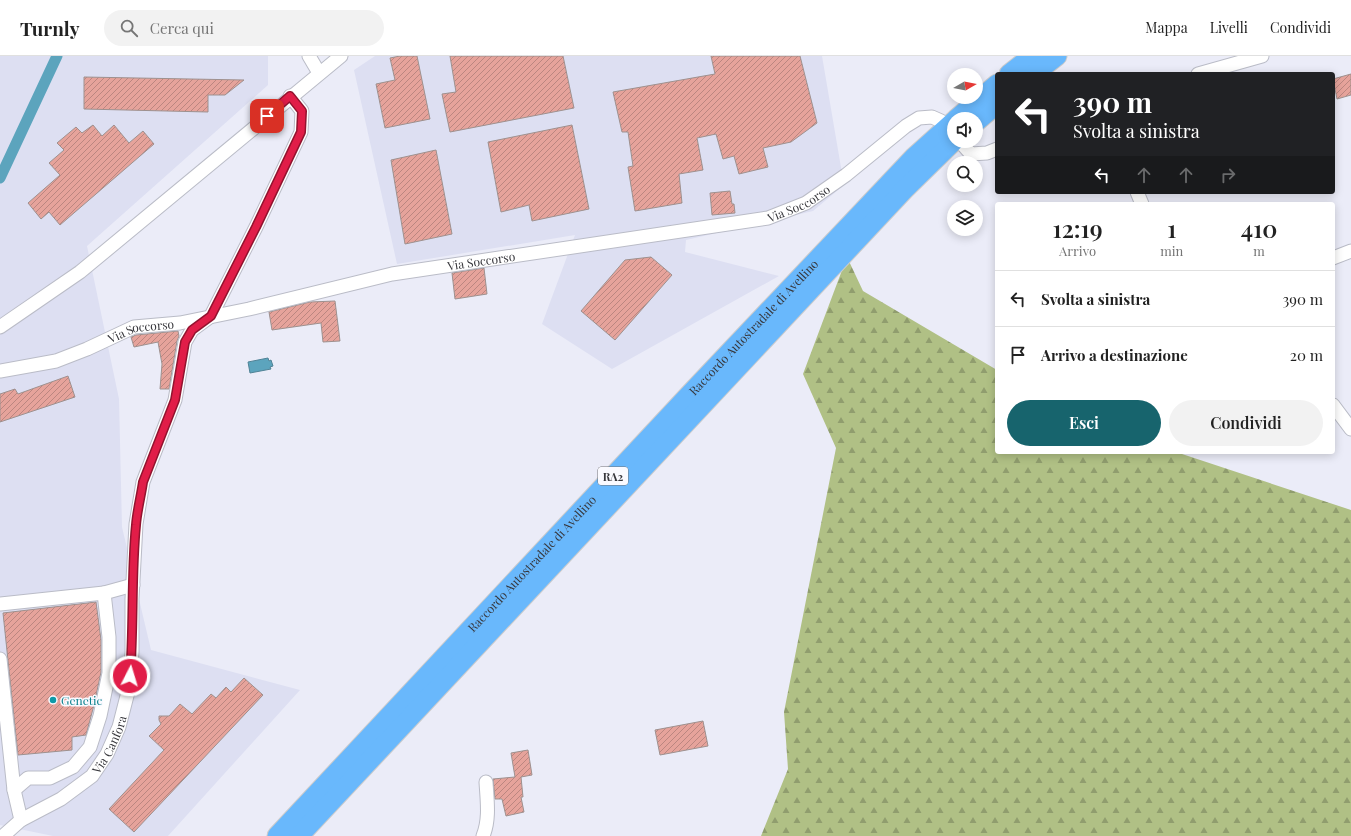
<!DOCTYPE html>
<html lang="it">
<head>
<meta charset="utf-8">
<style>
  :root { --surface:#fff; --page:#f2f2f2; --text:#222; --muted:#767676; --line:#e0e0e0; --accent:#17646d }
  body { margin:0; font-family:"Playfair Display",serif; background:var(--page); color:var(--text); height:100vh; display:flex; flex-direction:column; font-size:15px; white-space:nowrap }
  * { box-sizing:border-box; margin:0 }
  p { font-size:13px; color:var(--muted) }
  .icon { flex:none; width:22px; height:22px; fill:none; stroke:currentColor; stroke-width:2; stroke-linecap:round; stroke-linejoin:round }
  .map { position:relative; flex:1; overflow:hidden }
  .drawer { position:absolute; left:995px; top:146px; width:340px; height:252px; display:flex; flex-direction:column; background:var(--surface); border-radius:4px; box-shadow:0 2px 10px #0003 }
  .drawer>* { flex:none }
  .guide { position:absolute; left:995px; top:16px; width:340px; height:122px; border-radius:4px; box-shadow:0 2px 10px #0003; background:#202124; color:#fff; overflow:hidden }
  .needle { width:26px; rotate:81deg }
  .tools { position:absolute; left:947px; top:12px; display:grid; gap:8px }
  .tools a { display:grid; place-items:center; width:36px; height:36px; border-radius:50%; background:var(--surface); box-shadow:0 2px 10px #0003; font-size:20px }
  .pin { position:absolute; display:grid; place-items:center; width:34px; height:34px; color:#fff; margin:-17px; border-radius:8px; box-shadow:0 2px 6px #0006 }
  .me { position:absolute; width:44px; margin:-22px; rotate:5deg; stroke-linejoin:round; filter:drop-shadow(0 0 3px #0008) }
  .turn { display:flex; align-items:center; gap:14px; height:84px; padding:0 12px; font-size:18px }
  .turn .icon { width:52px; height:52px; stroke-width:2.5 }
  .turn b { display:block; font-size:28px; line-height:34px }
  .lanes { display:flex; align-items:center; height:38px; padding:0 12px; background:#0003; justify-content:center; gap:20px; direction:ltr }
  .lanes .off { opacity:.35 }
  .eta { display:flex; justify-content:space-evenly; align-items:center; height:68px; text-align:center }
  .eta b { font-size:24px; font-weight:600; line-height:28px }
  .button { display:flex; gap:8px; margin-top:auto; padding:8px 12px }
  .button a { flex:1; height:46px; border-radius:24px; background:var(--accent); color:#fff; font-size:16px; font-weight:600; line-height:46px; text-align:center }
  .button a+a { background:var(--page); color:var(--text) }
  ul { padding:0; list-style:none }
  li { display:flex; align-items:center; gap:12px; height:56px; padding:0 12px; border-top:1px solid var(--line) }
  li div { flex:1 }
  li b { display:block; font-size:15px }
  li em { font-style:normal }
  header { display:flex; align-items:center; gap:24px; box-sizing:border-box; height:56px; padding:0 20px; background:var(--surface); border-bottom:1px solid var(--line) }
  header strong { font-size:19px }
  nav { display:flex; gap:22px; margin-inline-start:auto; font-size:14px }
  .search { width:280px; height:36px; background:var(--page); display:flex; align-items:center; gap:10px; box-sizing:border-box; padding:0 14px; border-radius:22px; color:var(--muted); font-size:15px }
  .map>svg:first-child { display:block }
</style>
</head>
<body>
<header>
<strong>Turnly</strong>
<div class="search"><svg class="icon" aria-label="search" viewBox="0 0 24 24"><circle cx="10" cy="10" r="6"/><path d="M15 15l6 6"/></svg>Cerca qui</div>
<nav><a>Mappa</a><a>Livelli</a><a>Condividi</a></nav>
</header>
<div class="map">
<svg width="1351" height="780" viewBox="0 0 1351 780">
  <defs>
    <pattern id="forest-firs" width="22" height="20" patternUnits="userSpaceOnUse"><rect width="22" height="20" fill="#b0c085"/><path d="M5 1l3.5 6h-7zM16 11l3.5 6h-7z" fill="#909d6e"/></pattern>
    <pattern id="building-hatch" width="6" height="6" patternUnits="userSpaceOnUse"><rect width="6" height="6" fill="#e6a39b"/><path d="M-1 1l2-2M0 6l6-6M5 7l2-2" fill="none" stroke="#bb8680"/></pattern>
  </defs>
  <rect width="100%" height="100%" fill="#ebecf8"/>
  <!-- built -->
  <g fill="#dddff2">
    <path d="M0,0H268V29L87,190L119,343L122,471L151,594L300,634L168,780H53L0,769Z"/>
    <path d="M375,0H822L844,129L813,155L686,184L685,196L779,220L612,313L542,268L575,179L397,208L354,14Z"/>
  </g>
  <!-- forest -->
  <path fill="url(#forest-firs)" d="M847,201L863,235L997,314V396H1176L1351,454V780H761L788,713L784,656L836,392L803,318Z"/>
  <!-- water -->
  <path fill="#5ca4bd" stroke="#518396" d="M268,302L269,305L271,304L273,310L270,311L271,313L250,317L248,306Z"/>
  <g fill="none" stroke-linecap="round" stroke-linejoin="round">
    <!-- canal -->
    <path stroke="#5ca4bd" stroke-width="11" d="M0,122L57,0"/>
  </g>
  <!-- building -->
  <g fill="url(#building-hatch)" stroke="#9e918f">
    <path d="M400,0H417L430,63L385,72L376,28L395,24L390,2Z"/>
    <path d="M450,0H563L574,52L450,76L442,38L456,36Z"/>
    <path d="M711,0H800L817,67L791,86L763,92L768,111L739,118L734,100L723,103L716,78L697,82L703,114L679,118L682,147L635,155L628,111L633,110L628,76H622L613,36L715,18Z"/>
    <path d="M1351,18V39L1337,43L1333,23Z"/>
    <path d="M84,21L244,24L225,39H208V56L84,53Z"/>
    <path d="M93,69L102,80L114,69L129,87L143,75L154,88L60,169L49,156L41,163L28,147L60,119L49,107L64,94L57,87L76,71L82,77Z"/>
    <path d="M572,69L589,153L532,165L529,149L501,156L488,86Z"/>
    <path d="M436,94L452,178L405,188L391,104Z"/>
    <path d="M730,135L732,148H734L735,157L712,159L710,137Z"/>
    <path d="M651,201L672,219L615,284L581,255L625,204Z"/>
    <path d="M484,212L487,238L455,243L452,217Z"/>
    <path d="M335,245L340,285L323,286L321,267L272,274L269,256L310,246Z"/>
    <path d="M178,275L179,280L177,285L169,333H160L162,308L158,286L134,291L131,281L136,279Z"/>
    <path d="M68,320L75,341L0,366V338L15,333L18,338Z"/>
    <path d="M96,546L101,584V616L94,649L86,679L72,681V694L18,699L3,557Z"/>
    <path d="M244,622L263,639L134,776L109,753L164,694L149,680L161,668L159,664V660H169L180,648L192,658L211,638L216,642L226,631L231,636Z"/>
    <path d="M703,665L708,690L660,699L655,674Z"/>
    <path d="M528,694L532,719L521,721L523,741H521L524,756L506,760L502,743H495L493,723L515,721L511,697Z"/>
  </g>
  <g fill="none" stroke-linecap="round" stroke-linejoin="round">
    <defs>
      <g id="minor">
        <path d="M309,0L319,17"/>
        <path d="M1198,18L1262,0"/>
        <path d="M963,89L971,98L987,97L997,93"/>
        <path d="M1137,136L1142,148"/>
        <path d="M1333,202L1351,195"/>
        <path d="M0,271L80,216L341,0"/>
        <path id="s1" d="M0,315L56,305L87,293L134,271L180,267L249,253L392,218L768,162L806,147L846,119L906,70L919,62L932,61L941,65"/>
        <path d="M1333,349L1351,373"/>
        <path d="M104,537L133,529"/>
        <path d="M0,548L104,537L109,581V617L100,660L90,691L73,711L50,722H28L14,734"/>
        <path d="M0,603L14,734L21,764"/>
        <path id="s2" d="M3,780L21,764L61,743L92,720L107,698L119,671L129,632L132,596V543L136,468L143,426L175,344L185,286L192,274L211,260L256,171L301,76L302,55L290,40"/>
        <path d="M483,780C490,763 487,744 486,726"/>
      </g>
      <g id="highway">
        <path d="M1009,18L1032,0"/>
        <path d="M1034,18L1057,0"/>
        <path d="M956,63L997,28"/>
        <path d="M976,66L997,48"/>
        <path id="s3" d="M277,780L687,341L914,101L954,65"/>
        <path d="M299,780L904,134L954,85"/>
      </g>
    </defs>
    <!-- minor casing -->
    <use href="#minor" stroke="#babcc7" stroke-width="15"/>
    <!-- highway casing -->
    <use href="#highway" stroke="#cbcbcc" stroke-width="21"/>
    <!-- minor -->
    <use href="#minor" stroke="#fff" stroke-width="13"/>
    <!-- highway -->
    <use href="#highway" stroke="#69b8fc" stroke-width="19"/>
  </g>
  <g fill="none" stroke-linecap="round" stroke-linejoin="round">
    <defs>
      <path id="route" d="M130,620C134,570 131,519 136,469C137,455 141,440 143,426L175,344L185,286L192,274L211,260L256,171L301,76L302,55L290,40L267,60"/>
    </defs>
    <!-- route casing -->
    <use href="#route" stroke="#92132f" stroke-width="10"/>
    <!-- route -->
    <use href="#route" stroke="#e11d48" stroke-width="7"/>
  </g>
  <!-- markers -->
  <circle fill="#0f9aa8" stroke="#fafaff" stroke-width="1.5" cx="53" cy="644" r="4"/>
  <g text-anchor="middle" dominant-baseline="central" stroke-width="3" stroke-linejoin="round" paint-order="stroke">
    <!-- shield labels -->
    <rect fill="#fafaff" stroke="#727276" stroke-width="1" x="598" y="411" width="30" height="18" rx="3"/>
    <g font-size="11" font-weight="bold" fill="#37373c">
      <text x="613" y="420">RA2</text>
    </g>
    <!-- street labels -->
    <g font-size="12" fill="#37373c" stroke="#fafaff">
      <text stroke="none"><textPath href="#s1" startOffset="820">Via Soccorso</textPath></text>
      <text stroke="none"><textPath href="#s1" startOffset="496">Via Soccorso</textPath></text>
      <text stroke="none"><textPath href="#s3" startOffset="697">Raccordo Autostradale di Avellino</textPath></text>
      <text stroke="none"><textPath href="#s1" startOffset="148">Via Soccorso</textPath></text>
      <text stroke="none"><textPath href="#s3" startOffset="373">Raccordo Autostradale di Avellino</textPath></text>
      <text stroke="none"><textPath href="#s2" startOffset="144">Via Canfora</textPath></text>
    </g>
    <!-- culture labels -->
    <g font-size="12" fill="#0d838f" stroke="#fafaff" text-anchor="start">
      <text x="61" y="644">Genetic</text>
    </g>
  </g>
</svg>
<div class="tools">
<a><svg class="needle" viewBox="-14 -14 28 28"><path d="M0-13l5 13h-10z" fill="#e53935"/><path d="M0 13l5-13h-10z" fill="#767676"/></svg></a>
<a><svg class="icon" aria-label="sound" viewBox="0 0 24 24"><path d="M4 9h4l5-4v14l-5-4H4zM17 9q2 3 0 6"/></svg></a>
<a><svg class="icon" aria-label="search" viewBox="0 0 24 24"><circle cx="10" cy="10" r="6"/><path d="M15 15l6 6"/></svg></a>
<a><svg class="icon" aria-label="layers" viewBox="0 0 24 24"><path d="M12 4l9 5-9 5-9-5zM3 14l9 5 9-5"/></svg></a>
</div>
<div class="pin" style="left:267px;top:60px;background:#d93025"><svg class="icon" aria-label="arrive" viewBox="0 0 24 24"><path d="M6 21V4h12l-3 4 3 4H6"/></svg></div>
<svg class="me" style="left:130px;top:620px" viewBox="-20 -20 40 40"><circle r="17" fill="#e11d48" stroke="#fff" stroke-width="3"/><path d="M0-11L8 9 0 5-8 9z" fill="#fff"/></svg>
<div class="guide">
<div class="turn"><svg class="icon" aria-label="left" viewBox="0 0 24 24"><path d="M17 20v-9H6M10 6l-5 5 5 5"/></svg><div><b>390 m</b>Svolta a sinistra</div></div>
<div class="lanes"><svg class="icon" aria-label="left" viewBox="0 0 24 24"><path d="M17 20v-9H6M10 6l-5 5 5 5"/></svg><svg class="icon off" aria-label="ahead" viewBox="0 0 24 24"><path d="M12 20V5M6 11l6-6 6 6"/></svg><svg class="icon off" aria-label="ahead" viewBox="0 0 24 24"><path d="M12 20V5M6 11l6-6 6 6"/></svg><svg class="icon off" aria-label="right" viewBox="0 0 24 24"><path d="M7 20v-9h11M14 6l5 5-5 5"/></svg></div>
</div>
<section class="drawer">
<div class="eta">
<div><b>12:19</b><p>Arrivo</p></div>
<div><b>1</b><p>min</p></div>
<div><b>410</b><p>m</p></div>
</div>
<ul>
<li><svg class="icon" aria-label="left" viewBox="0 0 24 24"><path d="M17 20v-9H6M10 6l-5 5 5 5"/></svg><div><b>Svolta a sinistra</b></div><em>390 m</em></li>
<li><svg class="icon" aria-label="arrive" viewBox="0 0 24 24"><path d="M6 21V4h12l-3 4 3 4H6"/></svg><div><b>Arrivo a destinazione</b></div><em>20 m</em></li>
</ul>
<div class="button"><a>Esci</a><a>Condividi</a></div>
</section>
</div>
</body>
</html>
